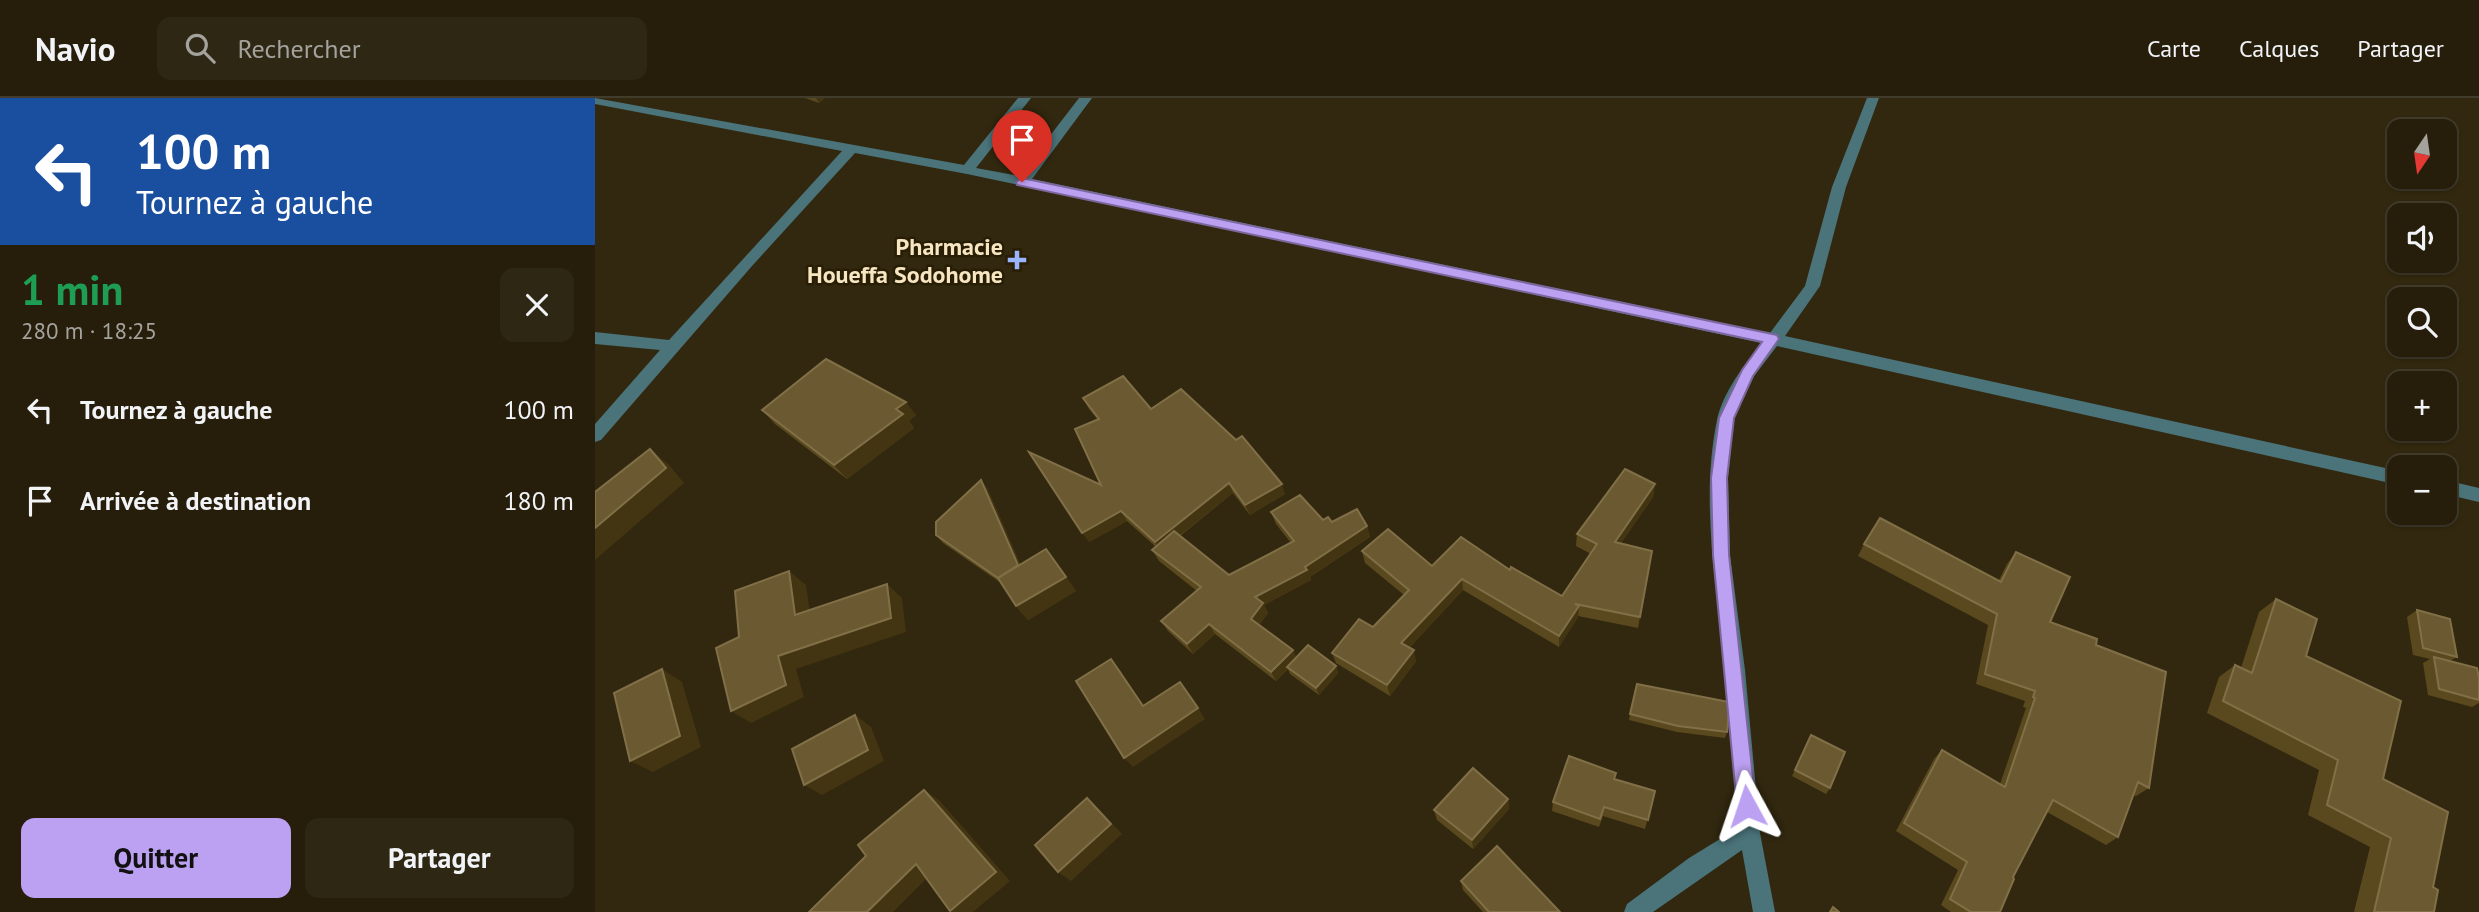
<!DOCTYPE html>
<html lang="fr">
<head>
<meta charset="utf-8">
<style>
  :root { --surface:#261e0b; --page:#2e2714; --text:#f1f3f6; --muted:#a4a29d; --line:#423c2c; --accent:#bca0f2 }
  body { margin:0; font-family:"PT Sans",sans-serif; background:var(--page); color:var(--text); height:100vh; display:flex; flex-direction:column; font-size:26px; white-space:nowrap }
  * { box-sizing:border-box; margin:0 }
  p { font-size:23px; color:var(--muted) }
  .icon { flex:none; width:38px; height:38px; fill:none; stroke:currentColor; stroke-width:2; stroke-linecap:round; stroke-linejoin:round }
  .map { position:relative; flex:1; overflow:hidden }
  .side { display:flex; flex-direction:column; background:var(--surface); width:595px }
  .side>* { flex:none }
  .top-card { background:#1a4fa0; color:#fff; overflow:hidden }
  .needle { width:46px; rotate:193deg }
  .buttons { position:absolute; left:1792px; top:21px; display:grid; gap:14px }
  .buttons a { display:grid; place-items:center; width:70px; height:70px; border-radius:14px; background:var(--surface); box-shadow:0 2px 5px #0004,0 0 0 2px var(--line); font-size:35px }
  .pin { position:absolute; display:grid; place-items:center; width:60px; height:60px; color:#fff; margin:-72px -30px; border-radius:50% 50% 50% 0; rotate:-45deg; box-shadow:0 0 7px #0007 }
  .pin .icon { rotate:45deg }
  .me { position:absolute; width:77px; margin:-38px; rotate:355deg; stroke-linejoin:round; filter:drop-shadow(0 0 5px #0008) }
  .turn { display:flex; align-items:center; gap:24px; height:147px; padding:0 21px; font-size:32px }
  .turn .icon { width:91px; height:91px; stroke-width:2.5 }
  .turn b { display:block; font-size:49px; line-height:60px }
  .round { display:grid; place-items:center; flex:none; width:74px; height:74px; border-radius:14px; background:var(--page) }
  .headline { display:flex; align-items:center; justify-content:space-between; height:119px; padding:0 21px }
  h1 { font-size:42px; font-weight:700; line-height:52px; color:#1e9e55 }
  .action { display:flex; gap:14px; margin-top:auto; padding:14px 21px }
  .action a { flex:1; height:80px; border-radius:14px; background:var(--accent); color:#111; font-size:28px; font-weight:700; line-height:80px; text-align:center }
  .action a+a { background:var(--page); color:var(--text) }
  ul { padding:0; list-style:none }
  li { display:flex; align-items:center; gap:21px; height:91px; padding:0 21px }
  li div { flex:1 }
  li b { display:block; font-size:26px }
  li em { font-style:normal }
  header { display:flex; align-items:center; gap:42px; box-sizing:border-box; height:98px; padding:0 35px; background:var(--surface); border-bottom:2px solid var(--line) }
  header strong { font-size:33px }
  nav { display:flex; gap:38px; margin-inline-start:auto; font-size:24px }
  .search { width:490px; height:63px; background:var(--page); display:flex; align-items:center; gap:18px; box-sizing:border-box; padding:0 24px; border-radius:14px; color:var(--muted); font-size:26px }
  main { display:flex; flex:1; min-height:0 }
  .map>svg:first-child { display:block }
</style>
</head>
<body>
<header>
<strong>Navio</strong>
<div class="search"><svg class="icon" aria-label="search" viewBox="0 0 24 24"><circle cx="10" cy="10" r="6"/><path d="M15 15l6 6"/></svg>Rechercher</div>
<nav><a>Carte</a><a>Calques</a><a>Partager</a></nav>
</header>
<main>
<section class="side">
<div class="top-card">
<div class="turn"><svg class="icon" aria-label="left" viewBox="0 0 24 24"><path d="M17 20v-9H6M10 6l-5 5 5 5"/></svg><div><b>100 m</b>Tournez à gauche</div></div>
</div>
<div class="headline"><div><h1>1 min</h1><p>280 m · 18:25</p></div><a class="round"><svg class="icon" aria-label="close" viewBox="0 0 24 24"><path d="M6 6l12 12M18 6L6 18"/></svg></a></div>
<ul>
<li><svg class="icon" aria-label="left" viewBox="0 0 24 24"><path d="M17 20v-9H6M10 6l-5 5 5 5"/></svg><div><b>Tournez à gauche</b></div><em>100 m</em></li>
<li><svg class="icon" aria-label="arrive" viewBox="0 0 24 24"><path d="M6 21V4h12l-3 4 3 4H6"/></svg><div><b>Arrivée à destination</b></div><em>180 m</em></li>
</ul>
<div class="action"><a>Quitter</a><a>Partager</a></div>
</section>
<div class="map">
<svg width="1884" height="814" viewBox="0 0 1884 814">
  <rect width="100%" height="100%" fill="#32280f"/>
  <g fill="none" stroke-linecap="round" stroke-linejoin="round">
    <!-- minor -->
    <g fill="#4a747a" fill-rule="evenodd">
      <path d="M0,0L369,67L423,0H436L381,70L424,78L484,0H497L437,81L1175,235L1210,188L1237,89L1272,0H1284L1251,89L1225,188L1190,238L1804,373V387L1182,248L1159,278L1139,320L1133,380L1135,457L1150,572L1165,735L1180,814H1158L1147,752L1058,814H1029L1032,806L1094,760L1143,730C1139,677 1136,624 1130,571C1122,489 1105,404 1122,322C1128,294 1149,267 1167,245L372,76L260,55L157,168L6,342L0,344V326L65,252L0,246V234L74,242L247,53L0,6Z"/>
      <path d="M1850,382L1884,390V404L1850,396Z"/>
    </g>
  </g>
  <!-- wall -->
  <g fill="#5a491f">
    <path d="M210,0H230L224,5Z"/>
    <path d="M488,300L556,311L690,396L655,417L638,395L585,438L634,477L696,445L681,426L676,414L772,428L775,439L715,479L716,482L669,507L673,515L664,527L698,552L701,560L741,568L743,575L724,597L695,576L693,571L681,583L620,536L598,556L573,533L566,523L602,493L564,463L557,452L561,449L532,423L494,444L506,387L503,322L494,311Z"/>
    <path d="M167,312L321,317L314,323L319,330L252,381L180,326Z"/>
    <path d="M1060,386L1058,399L1026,445L1057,453L1043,530L983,518L964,549L868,492L814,550L821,563L795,598L741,565L737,555L778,529L809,497L770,465L767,453L837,468L915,472L967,498L996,456L981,448L982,436Z"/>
    <path d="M392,390L425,466L451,451L481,493L433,522L421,508L406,485L348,445L341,437Z"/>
    <path d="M1269,446L1404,482L1412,466L1421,454L1455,524L1501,547L1554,690L1541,698L1538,697L1523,739L1511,747L1452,714L1418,779L1405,814H1356L1346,807L1363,772L1301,733L1339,661L1347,652L1405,686L1431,610L1428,609L1430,603L1381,586L1393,527L1263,458Z"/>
    <path d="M1681,501L1711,558L1788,681L1838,789L1839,814H1759L1775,749L1713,717L1724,672L1612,615L1624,579L1640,567L1646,570L1664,514Z"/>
    <path d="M1822,512L1862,559L1855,563L1884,580V605L1877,609L1833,597L1828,565L1835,561L1818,557L1812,519Z"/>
    <path d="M1042,586L1132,634L1130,640L1082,634L1034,622Z"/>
    <path d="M1216,637L1235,690L1231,696L1197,678Z"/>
    <path d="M1020,681L1060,693L1050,731L1008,718L1004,729L957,713L958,704Z"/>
    <path d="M913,701L914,711L878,751L842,722L839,712Z"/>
    <path d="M866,783L965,814H888L868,792Z"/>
  </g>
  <!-- shaded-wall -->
  <g fill="#433511">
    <path d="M221,0H230L224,5Z"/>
    <path d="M311,304L321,317L314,323L319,330L252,381L239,367L301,311Z"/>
    <path d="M55,351L74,367L89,385L0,462V430Z"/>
    <path d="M386,382L392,390L429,475L403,480Z"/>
    <path d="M634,385L638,395L565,453L560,444Z"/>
    <path d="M687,386L690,396L655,417L650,407Z"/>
    <path d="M1060,386L1058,399L1018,456L1020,444Z"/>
    <path d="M526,413L532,423L494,444L487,435Z"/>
    <path d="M772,428L775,439L715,479L716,482L669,507L673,515L661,531L656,521L660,499L710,469Z"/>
    <path d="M451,451L481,493L433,522L421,508Z"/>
    <path d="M194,473L211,487L217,530L200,517Z"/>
    <path d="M867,481L868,492L809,556L806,545Z"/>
    <path d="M292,486L307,500L311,534L201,571L209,599L156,625L136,613L183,558Z"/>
    <path d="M984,508L983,520L964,549V538Z"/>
    <path d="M614,526L620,536L598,556L592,546Z"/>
    <path d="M698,552L702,561L681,583L676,574Z"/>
    <path d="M819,552L821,563L795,598L792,587Z"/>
    <path d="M516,561L525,572L556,619L548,608Z"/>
    <path d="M741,568L743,575L724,597L721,590Z"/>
    <path d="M67,571L87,584L106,649L58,674L35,663Z"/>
    <path d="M603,610L610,621L538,669L529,660Z"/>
    <path d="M260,617L276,629L289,663L227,697L209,687Z"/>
    <path d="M329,692L345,703L415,783L378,814H357L355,813Z"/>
    <path d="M492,700L503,711L527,736L476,783L463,774Z"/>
    <path d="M913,701L914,711L878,751L877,742Z"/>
    <path d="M321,766L337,775L298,814H272Z"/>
  </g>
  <!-- building -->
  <g fill="#6b5a31" stroke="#817047" stroke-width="2">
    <path d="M231,261L311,304L301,311L308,316L239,367L167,312Z"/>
    <path d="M528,278L556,311L586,291L641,342L647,338L687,386L650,407L634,385L560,444L526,413L487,435L434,354L506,387L480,331L504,321L488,300Z"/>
    <path d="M55,351L71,370L0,430V394Z"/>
    <path d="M1030,371L1060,386L1020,444L1057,453L1045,519L980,506L984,508L964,538L867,481L806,545L819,552L792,587L737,555L764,521L778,529L814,492L767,453L793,431L837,468L866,439L915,472L916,469L967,498L1002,446L982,436Z"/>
    <path d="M386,382L423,467L403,480L341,437V424Z"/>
    <path d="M705,397L728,422L733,419L737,424L762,411L772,428L710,469L712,472L660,499L668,505L656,521L698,552L676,574L614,526L592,546L566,523L606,489L557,452L579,433L634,477L699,443L676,414Z"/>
    <path d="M1285,420L1406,484L1421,454L1475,479L1455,524L1502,541L1501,547L1571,574L1554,690L1543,684L1523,739L1458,702L1418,779L1419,781L1405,814H1376L1355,801L1372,764L1309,725L1347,652L1410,689L1440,600L1438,599L1440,593L1390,576L1402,516L1269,446Z"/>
    <path d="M451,451L471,479L421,508L403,480Z"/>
    <path d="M194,473L200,517L292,486L296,520L183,558L191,587L136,613L121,550L144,539L140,493Z"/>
    <path d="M1681,501L1722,521L1711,558L1806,603L1788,681L1853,714L1838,789L1843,792L1839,814H1779L1796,740L1732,707L1743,662L1628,603L1640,567L1657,575Z"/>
    <path d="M1822,512L1855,521L1862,559L1828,550Z"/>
    <path d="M713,547L741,568L721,590L692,569Z"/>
    <path d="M1839,559L1882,570L1884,580V602L1844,591Z"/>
    <path d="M516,561L548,608L585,584L603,610L529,660L481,583Z"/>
    <path d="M67,571L85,638L35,663L19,595Z"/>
    <path d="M1042,586L1134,604V611L1132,634L1083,628L1035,616Z"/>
    <path d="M260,617L273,652L209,687L197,651Z"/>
    <path d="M1216,637L1250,654L1235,690L1200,672Z"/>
    <path d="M974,658L1021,675L1019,681L1060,693L1053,722L1009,709L1005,721L958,704Z"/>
    <path d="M878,670L913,701L877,742L839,712Z"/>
    <path d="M329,692L401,774L355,813L321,766L272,814H214L271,758L263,747Z"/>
    <path d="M492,700L516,726L463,774L440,747Z"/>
    <path d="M902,748L965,814H894L866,783Z"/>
    <path d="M1238,809L1244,814H1235Z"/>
  </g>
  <!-- route -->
  <path fill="#bca0f2" stroke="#7a689d" stroke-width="2" d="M427,80L1182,237L1184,241L1158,278L1139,320L1132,380L1134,457L1161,708L1159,715L1152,717L1145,715L1142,708L1118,457L1116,380L1124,320L1147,272L1167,244L422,87L421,84Z"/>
  <!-- markers -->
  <path fill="#99b5fd" stroke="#281e05" stroke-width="2.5" d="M418.5 151.5h7v7h7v7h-7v7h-7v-7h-7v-7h7z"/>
  <g text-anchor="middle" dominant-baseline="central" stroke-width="5" stroke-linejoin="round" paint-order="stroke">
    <!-- poi labels -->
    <g font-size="24" font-weight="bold" fill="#f7e6c1" stroke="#281e05" text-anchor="end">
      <text x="408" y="148">Pharmacie<tspan x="408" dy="28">Houeffa Sodohome</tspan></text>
    </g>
  </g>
</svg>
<div class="buttons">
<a><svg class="needle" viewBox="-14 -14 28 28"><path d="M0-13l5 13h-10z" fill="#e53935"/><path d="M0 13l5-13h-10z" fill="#a4a29d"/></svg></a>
<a><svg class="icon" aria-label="sound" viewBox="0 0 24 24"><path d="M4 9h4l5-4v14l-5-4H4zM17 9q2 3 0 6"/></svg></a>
<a><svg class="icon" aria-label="search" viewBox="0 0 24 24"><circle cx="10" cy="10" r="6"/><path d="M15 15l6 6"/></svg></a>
<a>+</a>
<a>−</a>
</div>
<div class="pin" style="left:427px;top:84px;background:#d93025"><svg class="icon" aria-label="arrive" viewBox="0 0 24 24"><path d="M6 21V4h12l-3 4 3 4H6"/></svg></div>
<svg class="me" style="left:1152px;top:708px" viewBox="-20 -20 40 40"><path d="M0-17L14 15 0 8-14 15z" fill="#bca0f2" stroke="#fff" stroke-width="4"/></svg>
</div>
</main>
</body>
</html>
